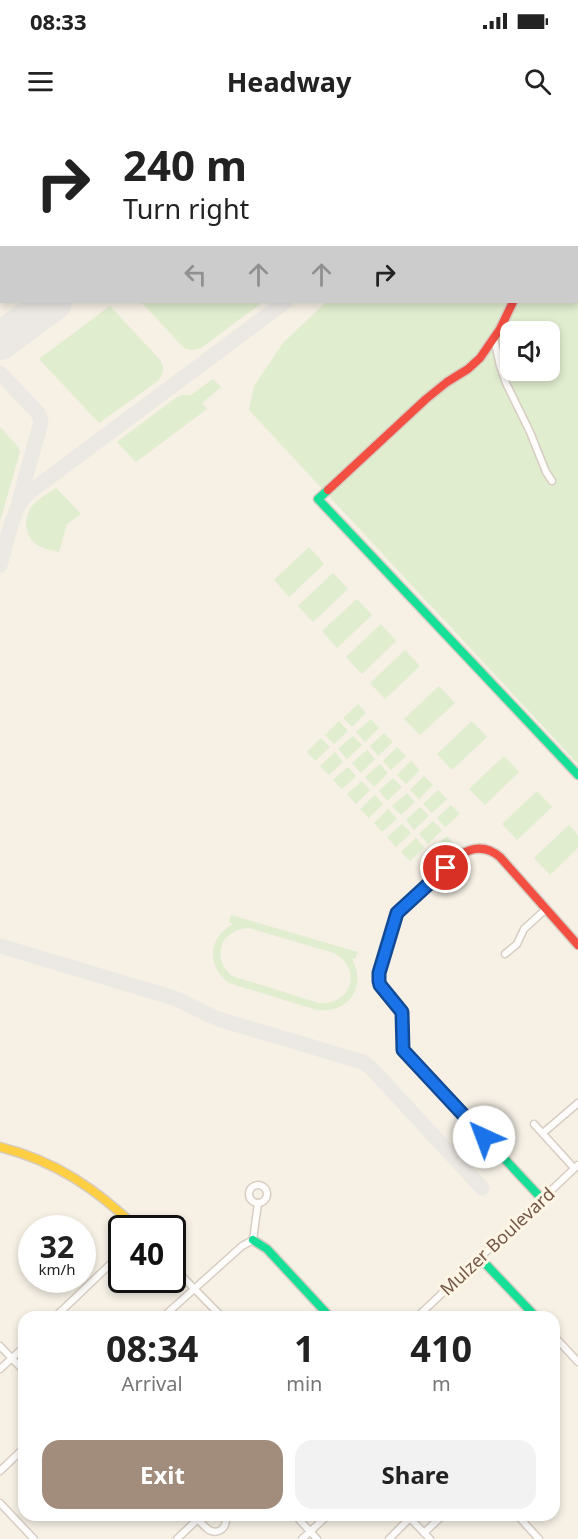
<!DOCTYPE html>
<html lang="en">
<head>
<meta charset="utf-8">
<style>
  :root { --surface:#fff; --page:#f2f2f2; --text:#222; --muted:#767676; --accent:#a28d7d }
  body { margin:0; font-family:"Noto Sans",sans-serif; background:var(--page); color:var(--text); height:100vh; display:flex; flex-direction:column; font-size:22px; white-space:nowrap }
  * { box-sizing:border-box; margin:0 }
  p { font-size:20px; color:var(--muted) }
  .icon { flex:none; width:33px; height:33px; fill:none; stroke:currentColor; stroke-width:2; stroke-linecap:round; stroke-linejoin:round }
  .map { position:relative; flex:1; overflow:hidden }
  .sheet { position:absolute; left:18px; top:1191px; width:542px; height:210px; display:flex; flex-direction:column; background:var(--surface); border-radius:18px; box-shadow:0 3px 9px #0003 }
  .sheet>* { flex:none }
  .hud { position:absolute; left:0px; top:0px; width:579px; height:183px; box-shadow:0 3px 9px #0003; background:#fff; color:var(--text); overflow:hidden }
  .tools { position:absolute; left:500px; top:201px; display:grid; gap:12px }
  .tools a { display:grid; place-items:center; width:60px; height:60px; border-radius:12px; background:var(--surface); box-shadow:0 3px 9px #0003; font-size:30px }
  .speed { position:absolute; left:18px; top:1095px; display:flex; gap:12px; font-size:30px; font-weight:700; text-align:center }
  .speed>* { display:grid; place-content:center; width:78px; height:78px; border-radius:50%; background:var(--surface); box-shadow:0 3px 9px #0003; line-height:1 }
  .speed small { font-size:15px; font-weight:400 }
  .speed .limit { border:3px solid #111; border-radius:9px; background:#fff; color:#111 }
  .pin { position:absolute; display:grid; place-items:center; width:51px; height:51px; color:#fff; margin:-26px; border:3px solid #fff; border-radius:50%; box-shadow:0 2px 6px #0007 }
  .me { position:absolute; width:66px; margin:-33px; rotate:317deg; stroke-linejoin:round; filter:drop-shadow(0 0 4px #0008) }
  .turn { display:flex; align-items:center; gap:21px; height:126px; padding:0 24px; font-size:27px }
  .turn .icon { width:78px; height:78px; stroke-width:2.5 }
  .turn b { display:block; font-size:42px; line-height:51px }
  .lanes { display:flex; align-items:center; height:57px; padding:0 24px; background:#0003; justify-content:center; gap:30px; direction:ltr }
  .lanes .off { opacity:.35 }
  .eta { display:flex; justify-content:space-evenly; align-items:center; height:102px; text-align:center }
  .eta b { font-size:36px; font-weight:700; line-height:42px }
  .primary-button { display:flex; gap:12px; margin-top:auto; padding:12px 24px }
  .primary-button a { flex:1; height:69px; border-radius:18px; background:var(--accent); color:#fff; font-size:24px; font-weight:700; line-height:69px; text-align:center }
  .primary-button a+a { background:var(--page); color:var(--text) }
  .status { display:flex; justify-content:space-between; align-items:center; height:42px; padding:0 30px; background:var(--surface); direction:ltr }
  .status svg { height:16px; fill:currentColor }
  header { display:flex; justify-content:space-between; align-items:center; height:78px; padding:0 24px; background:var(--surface); font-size:27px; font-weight:700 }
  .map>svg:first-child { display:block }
</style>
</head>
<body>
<div class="status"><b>08:33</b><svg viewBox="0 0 49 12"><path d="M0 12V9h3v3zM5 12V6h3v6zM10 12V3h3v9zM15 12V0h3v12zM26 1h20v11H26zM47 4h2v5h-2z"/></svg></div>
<header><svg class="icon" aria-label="menu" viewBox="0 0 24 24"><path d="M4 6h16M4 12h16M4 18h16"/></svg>Headway<svg class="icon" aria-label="search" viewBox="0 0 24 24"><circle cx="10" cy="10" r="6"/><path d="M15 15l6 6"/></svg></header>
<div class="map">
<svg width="578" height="1419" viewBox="0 0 578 1419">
  <rect width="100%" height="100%" fill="#f6f0e5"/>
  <!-- green -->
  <g fill="#e0edce" fill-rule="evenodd">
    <path d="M0,0H234L232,2H2L1,33L0,31Z"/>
    <path d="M427,0H578V644L249,290L254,266L283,223L326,182H578V2L425,1ZM510,212H549V250H510Z"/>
    <path d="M141,182H263L201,228C194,230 191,231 184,228Z"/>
    <path d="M110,186L160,240C165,250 164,250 159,260L99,303L39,239Z"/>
    <path d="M213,259L221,267L202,283L207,289L136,342L117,322L177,277L183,275H191Z"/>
    <path d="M0,307L18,327L20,332L0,401Z"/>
    <path d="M56,368L81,394L67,404L59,432C52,430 43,429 36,424C24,415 23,397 33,385C39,378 49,373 56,368Z"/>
    <path d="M309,427L324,444L289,477L274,460Z"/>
    <path d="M333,453L348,469L313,502L298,486Z"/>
    <path d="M357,479L372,495L337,528L322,511Z"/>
    <path d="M381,504L396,521L362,554L346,537Z"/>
    <path d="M405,530L420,546L385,579L370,563Z"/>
    <path d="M439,566L455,583L420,615L404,599Z"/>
    <path d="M358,584L366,593L352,607L343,598Z"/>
    <path d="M371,599L379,608L365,622L356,612Z"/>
    <path d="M339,601L348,611L334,624L325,615Z"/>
    <path d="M472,601L487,617L452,650L437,634Z"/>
    <path d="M384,613L393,622L378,636L370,626Z"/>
    <path d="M353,616L362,625L347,639L338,629Z"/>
    <path d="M321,618L330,627L315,641L307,632Z"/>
    <path d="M397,627L406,636L391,650L383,641Z"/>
    <path d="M367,630L375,639L361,653L352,643Z"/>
    <path d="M335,632L343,642L329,655L320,646Z"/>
    <path d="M504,636L519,652L485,685L469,669Z"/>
    <path d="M411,641L420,650L406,664L397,655Z"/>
    <path d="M380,644L388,653L374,667L365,657Z"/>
    <path d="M348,647L356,656L342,669L333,660Z"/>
    <path d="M424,656L433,665L419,679L410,670Z"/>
    <path d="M393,658L402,667L387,681L379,671Z"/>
    <path d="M362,661L370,670L356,684L347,674Z"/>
    <path d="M438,670L447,679L432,693L423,684Z"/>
    <path d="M537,671L552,687L517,720L502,704Z"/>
    <path d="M407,673L415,682L401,695L392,686Z"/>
    <path d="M375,675L383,684L369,698L360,689Z"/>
    <path d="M451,685L460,694L445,707L437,698Z"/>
    <path d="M420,687L429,696L414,710L406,700Z"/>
    <path d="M388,689L397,699L382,712L374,703Z"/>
    <path d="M433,701L442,710L428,724L419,714Z"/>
    <path d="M402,704L411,713L396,727L387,717Z"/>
    <path d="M569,705L578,715V728L550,755L534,738Z"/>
    <path d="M447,716L455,725L441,739L432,729Z"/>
    <path d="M416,718L424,728L410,741L401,732Z"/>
    <path d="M231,795L358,832L355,839H352C367,867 348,894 317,890L229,863C206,846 208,817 233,804L229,802ZM249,808L334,833C363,848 352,886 319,883L232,856C210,838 221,809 249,808Z"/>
  </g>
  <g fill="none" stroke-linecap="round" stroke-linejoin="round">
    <!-- taxiway -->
    <g stroke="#ece8e4" stroke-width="15">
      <path d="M310,0L311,2"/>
      <path d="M0,253L38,293L41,302L19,381"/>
      <path d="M0,445C7,423 11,391 27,374L285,182"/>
      <path d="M0,826L174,878L218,899L363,942L371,948L482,1068"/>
    </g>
    <!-- runway -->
    <g stroke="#ece8e4" stroke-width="38">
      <path d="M295,2L297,0"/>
      <path d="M0,221L53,182"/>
    </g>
    <defs>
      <g id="street">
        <path d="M518,2V0"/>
        <path d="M494,218L500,246L506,263L530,312L546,352L552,361"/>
        <path d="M505,834L517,824L524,809L546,789"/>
        <path d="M534,1004L574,1048"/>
        <path d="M543,1013L578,983"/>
        <circle cx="258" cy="1074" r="9"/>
        <path d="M172,1146L222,1197"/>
        <path d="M55,1197L122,1133"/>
        <path d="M163,1197L242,1126L253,1120L258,1083"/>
        <path d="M417,1197L578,1045"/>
        <path d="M554,1216L578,1242"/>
        <path d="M0,1226L24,1251"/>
        <path d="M0,1249L24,1227"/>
        <path d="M0,1351L24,1328"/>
        <path d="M0,1383L34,1419"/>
        <path d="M295,1395L317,1419"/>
        <path d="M407,1395L430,1419"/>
        <path d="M517,1395L539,1419"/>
        <path d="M198,1399C201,1403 205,1407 209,1410C220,1416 229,1405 225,1395"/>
        <path d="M424,1413L443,1395"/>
        <path d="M177,1419L202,1395"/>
        <path d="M302,1419L328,1395"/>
        <path d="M389,1419L410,1398"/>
      </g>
      <g id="fast">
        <path d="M328,370L318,379L578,655"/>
        <path d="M388,874L403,892L402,927L405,932L542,1079"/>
        <path d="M253,1120L267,1129L330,1197"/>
        <path d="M480,1138L536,1197"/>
      </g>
      <path id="slow" d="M0,1027C56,1041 96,1069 137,1108"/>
      <g id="jam">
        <path d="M328,370L426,279L447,262L468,249L480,238L500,209L513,182"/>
        <path d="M388,874L380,865L379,853L395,797L400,790L460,735C474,726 487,726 500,737L578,825"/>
      </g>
    </defs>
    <!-- street casing -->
    <use href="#street" stroke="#d7cdc3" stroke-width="9"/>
    <!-- fast casing -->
    <use href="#fast" stroke="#d7ccc2" stroke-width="11"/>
    <!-- slow casing -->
    <use href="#slow" stroke="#d7ccc2" stroke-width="11"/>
    <!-- jam casing -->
    <use href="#jam" stroke="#d7ccc2" stroke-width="11"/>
    <!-- street -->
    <use href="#street" stroke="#fefdfb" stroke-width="6"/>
    <!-- fast -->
    <use href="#fast" stroke="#16e098" stroke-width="8"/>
    <!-- slow -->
    <use href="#slow" stroke="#ffcf43" stroke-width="8"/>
    <!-- jam -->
    <use href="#jam" stroke="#f24e42" stroke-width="8"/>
  </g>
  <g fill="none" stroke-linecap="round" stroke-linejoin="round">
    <defs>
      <path id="route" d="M446,748L397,793L379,853V861L380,865L402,892L403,930L484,1017"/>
    </defs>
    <!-- route casing -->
    <use href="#route" stroke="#114b97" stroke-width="15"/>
    <!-- route -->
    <use href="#route" stroke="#1a73e8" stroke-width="10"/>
  </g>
  <g text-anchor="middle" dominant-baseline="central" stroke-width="6" stroke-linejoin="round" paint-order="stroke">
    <!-- street labels -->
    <g font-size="18" fill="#745745" stroke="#fff5e5">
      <text transform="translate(497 1121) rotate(-43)">Mulzer Boulevard</text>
    </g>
  </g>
</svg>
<div class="tools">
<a><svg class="icon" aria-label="sound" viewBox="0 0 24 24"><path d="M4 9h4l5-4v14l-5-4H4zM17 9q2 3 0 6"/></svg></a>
</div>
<div class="speed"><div>32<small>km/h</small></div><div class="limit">40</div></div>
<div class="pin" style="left:446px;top:748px;background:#d93025"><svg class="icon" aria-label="arrive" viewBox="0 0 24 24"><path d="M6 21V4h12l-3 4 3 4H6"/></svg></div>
<svg class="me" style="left:484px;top:1017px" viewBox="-20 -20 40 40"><circle r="19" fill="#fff"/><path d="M0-13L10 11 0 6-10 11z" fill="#1a73e8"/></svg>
<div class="hud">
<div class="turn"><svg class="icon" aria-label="right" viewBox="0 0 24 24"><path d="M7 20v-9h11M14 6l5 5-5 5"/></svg><div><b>240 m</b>Turn right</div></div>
<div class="lanes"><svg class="icon off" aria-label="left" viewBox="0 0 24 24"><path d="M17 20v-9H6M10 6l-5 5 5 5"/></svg><svg class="icon off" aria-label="ahead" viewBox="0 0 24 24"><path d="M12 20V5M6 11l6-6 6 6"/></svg><svg class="icon off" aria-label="ahead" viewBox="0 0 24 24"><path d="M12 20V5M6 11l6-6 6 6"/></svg><svg class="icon" aria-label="right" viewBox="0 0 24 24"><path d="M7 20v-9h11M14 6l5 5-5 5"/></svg></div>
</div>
<section class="sheet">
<div class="eta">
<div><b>08:34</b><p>Arrival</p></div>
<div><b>1</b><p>min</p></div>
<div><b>410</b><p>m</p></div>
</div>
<div class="primary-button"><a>Exit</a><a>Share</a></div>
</section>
</div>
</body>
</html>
